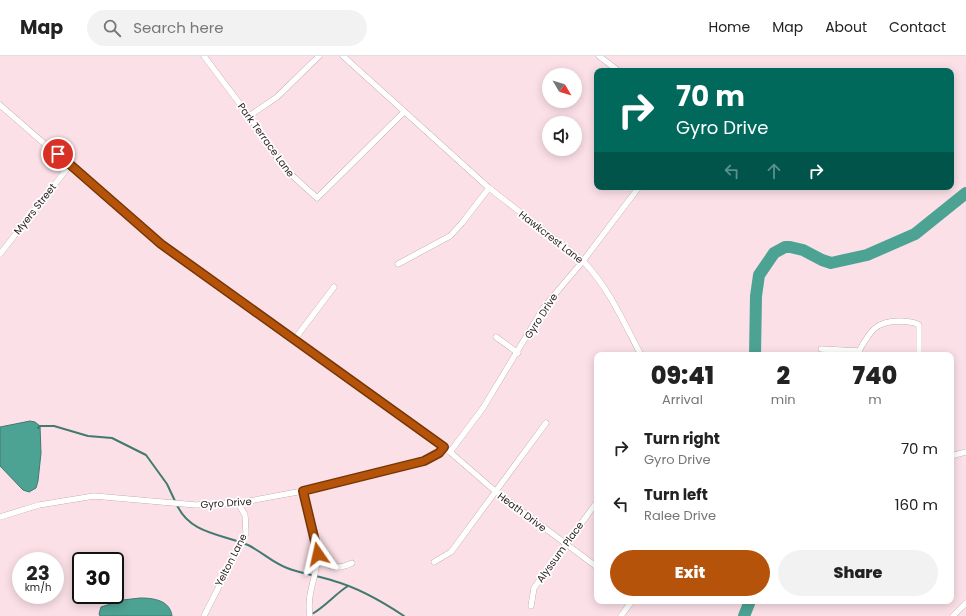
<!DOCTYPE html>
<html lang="en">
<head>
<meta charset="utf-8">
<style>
  :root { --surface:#fff; --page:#f2f2f2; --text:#222; --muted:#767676; --line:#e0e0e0; --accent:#b45309 }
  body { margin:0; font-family:Poppins,sans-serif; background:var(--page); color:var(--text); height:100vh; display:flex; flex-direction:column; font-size:15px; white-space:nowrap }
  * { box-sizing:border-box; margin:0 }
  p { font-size:13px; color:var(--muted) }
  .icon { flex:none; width:22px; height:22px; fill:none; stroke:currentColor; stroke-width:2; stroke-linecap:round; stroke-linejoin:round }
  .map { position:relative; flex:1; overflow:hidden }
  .sheet { position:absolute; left:594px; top:296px; width:360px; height:252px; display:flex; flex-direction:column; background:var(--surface); border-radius:8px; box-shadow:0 2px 10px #0003 }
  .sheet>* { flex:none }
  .hud { position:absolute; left:594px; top:12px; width:360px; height:122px; border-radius:8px; box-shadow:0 2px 10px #0003; background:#00695c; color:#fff; overflow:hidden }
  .needle { width:26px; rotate:128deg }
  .tools { position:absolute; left:542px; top:12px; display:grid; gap:8px }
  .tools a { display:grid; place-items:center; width:40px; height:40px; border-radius:50%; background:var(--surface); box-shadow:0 2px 10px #0003; font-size:20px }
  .speed { position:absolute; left:12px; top:496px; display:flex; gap:8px; font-size:20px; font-weight:700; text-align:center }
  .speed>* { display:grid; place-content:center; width:52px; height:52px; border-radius:50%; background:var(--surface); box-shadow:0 2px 10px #0003; line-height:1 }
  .speed small { font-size:10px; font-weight:400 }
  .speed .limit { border:2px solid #111; border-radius:6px; background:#fff; color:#111 }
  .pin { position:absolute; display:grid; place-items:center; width:34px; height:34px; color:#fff; margin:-17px; border:2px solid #fff; border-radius:50%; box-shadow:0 1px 4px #0007 }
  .me { position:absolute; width:44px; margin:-22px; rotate:349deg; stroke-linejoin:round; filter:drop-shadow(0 0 3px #0008) }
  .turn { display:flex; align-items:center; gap:14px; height:84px; padding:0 16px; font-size:18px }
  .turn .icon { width:52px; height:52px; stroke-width:2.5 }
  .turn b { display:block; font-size:28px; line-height:34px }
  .lanes { display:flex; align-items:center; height:38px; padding:0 16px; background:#0003; justify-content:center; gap:20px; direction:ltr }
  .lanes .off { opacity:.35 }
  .eta { display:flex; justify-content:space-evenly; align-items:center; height:68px; text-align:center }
  .eta b { font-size:24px; font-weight:800; line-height:28px }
  .button { display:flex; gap:8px; margin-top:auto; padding:8px 16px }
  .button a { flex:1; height:46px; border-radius:24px; background:var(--accent); color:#fff; font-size:16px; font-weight:800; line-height:46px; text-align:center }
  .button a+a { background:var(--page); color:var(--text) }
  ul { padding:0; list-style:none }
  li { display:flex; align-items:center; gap:12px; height:56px; padding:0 16px }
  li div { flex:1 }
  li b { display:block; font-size:15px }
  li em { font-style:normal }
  header { display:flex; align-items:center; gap:24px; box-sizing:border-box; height:56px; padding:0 20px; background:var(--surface); border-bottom:1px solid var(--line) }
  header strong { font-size:19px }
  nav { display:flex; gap:22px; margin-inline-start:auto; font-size:14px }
  .search { width:280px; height:36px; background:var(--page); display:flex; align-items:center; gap:10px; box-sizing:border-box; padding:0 14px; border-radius:22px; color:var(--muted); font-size:15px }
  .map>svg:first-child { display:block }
</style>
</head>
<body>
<header>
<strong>Map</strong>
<div class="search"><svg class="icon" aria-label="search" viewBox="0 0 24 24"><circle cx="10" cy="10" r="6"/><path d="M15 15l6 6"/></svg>Search here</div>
<nav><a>Home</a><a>Map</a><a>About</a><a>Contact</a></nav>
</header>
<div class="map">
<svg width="966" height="560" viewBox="0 0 966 560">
  <rect width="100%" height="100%" fill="#fbe0e7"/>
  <!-- water -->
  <g fill="#4da393" stroke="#427a70">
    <path d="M30,365L35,366L40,370L41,397L38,425L36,432L29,436L23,434L0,410V371Z"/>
    <path d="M140,542C153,542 170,544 172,560H100L99,558L101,551L123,544Z"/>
  </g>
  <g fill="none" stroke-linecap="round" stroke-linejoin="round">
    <!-- stream -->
    <g stroke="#427a70" stroke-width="2">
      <path d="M38,372L40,370H54L88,380L112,382L146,399L167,428L175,445"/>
      <path d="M177,449C190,478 222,478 248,489C262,496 273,507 287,512C302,518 319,520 334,525C359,532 383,546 404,560"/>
      <path d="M312,558C326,550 335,538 348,530"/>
    </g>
    <!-- river -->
    <g stroke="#4da393" stroke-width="12">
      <path d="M755,299L756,240L759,219L774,197L785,191H790L803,194L822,204L831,207L867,199L915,178L966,137"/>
      <path d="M744,560L750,545"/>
    </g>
    <defs>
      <g id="minor">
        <path d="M204,0L249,60L284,112L317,142L404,56"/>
        <path d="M343,0L489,132L583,205C609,232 624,267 641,299"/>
        <path d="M599,0L616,13"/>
        <path d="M0,49L161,189L310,296L421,373L450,396L495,435L597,511"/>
        <path d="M249,60L277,41L319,0"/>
        <path d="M0,198L70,109"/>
        <path d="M398,208L450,180L462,167L489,132"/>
        <path d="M496,281L518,297"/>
        <path d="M294,284L334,231"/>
        <path d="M821,293L859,295"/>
        <path d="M861,299L859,295C870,275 876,265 900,265C907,266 913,265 919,269V299"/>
        <path d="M450,396L483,352L544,251L583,205L639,131"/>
        <path d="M951,400L966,396"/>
        <path d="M303,435C307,452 319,482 318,499C317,519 306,539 310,560"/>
        <path d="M0,461L39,449L94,440L196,449L238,447L303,435L424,405L439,397L444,391"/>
        <path d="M318,498C326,512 338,514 352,507"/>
        <path d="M434,506L451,496L546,367"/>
        <path d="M531,550L534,532L597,446"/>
        <path d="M204,560L246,477L245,459L238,447"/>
        <path d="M621,560L632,545"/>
        <path d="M953,560L966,547"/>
      </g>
    </defs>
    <!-- minor casing -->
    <use href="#minor" stroke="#ad8e97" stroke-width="6"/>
    <!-- minor -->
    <use href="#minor" stroke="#fff" stroke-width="5.5"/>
  </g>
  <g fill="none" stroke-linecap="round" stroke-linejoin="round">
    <defs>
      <path id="route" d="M58,98L161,188L444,391L439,397L424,405L303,435L318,498"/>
    </defs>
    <!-- route casing -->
    <use href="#route" stroke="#753606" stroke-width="10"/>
    <!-- route -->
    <use href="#route" stroke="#b45309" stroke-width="7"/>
  </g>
  <g text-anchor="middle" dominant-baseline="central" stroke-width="3.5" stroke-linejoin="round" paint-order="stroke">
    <!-- street labels -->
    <g font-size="10" fill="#281c1f" stroke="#fff">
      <text transform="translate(266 84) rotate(54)">Park Terrace Lane</text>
      <text transform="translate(35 153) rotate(-52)">Myers Street</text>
      <text transform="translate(551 181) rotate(38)">Hawkcrest Lane</text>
      <text transform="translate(541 260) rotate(-57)">Gyro Drive</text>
      <text transform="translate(226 447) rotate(-4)">Gyro Drive</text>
      <text transform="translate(522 456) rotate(37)">Heath Drive</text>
      <text transform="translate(560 496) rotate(-54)">Alyssum Place</text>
      <text transform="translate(231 504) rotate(-63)">Yelton Lane</text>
    </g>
  </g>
</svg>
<div class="tools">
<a><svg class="needle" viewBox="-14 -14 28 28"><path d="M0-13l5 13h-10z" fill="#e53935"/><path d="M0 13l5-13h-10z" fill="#767676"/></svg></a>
<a><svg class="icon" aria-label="sound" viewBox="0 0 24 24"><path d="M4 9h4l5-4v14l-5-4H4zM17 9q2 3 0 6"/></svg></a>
</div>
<div class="speed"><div>23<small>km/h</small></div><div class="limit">30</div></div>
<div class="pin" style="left:58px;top:98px;background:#d93025"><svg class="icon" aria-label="arrive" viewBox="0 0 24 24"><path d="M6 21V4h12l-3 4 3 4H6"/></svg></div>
<svg class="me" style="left:318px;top:498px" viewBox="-20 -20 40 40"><path d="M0-17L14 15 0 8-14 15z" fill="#b45309" stroke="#fff" stroke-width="4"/></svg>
<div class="hud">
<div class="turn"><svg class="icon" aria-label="right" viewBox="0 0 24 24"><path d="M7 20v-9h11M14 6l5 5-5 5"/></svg><div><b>70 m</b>Gyro Drive</div></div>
<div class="lanes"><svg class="icon off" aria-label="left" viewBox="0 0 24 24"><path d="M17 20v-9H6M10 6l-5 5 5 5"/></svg><svg class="icon off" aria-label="ahead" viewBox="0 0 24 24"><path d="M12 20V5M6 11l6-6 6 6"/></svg><svg class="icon" aria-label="right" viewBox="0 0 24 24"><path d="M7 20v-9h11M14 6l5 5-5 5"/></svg></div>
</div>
<section class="sheet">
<div class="eta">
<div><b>09:41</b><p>Arrival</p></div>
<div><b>2</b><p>min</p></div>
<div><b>740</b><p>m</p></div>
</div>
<ul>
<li><svg class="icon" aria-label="right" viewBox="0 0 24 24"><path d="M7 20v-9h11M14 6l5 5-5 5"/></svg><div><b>Turn right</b><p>Gyro Drive</p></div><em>70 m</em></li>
<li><svg class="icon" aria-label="left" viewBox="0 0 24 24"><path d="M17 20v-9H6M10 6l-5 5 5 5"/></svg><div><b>Turn left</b><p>Ralee Drive</p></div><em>160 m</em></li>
</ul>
<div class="button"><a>Exit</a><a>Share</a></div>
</section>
</div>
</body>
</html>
